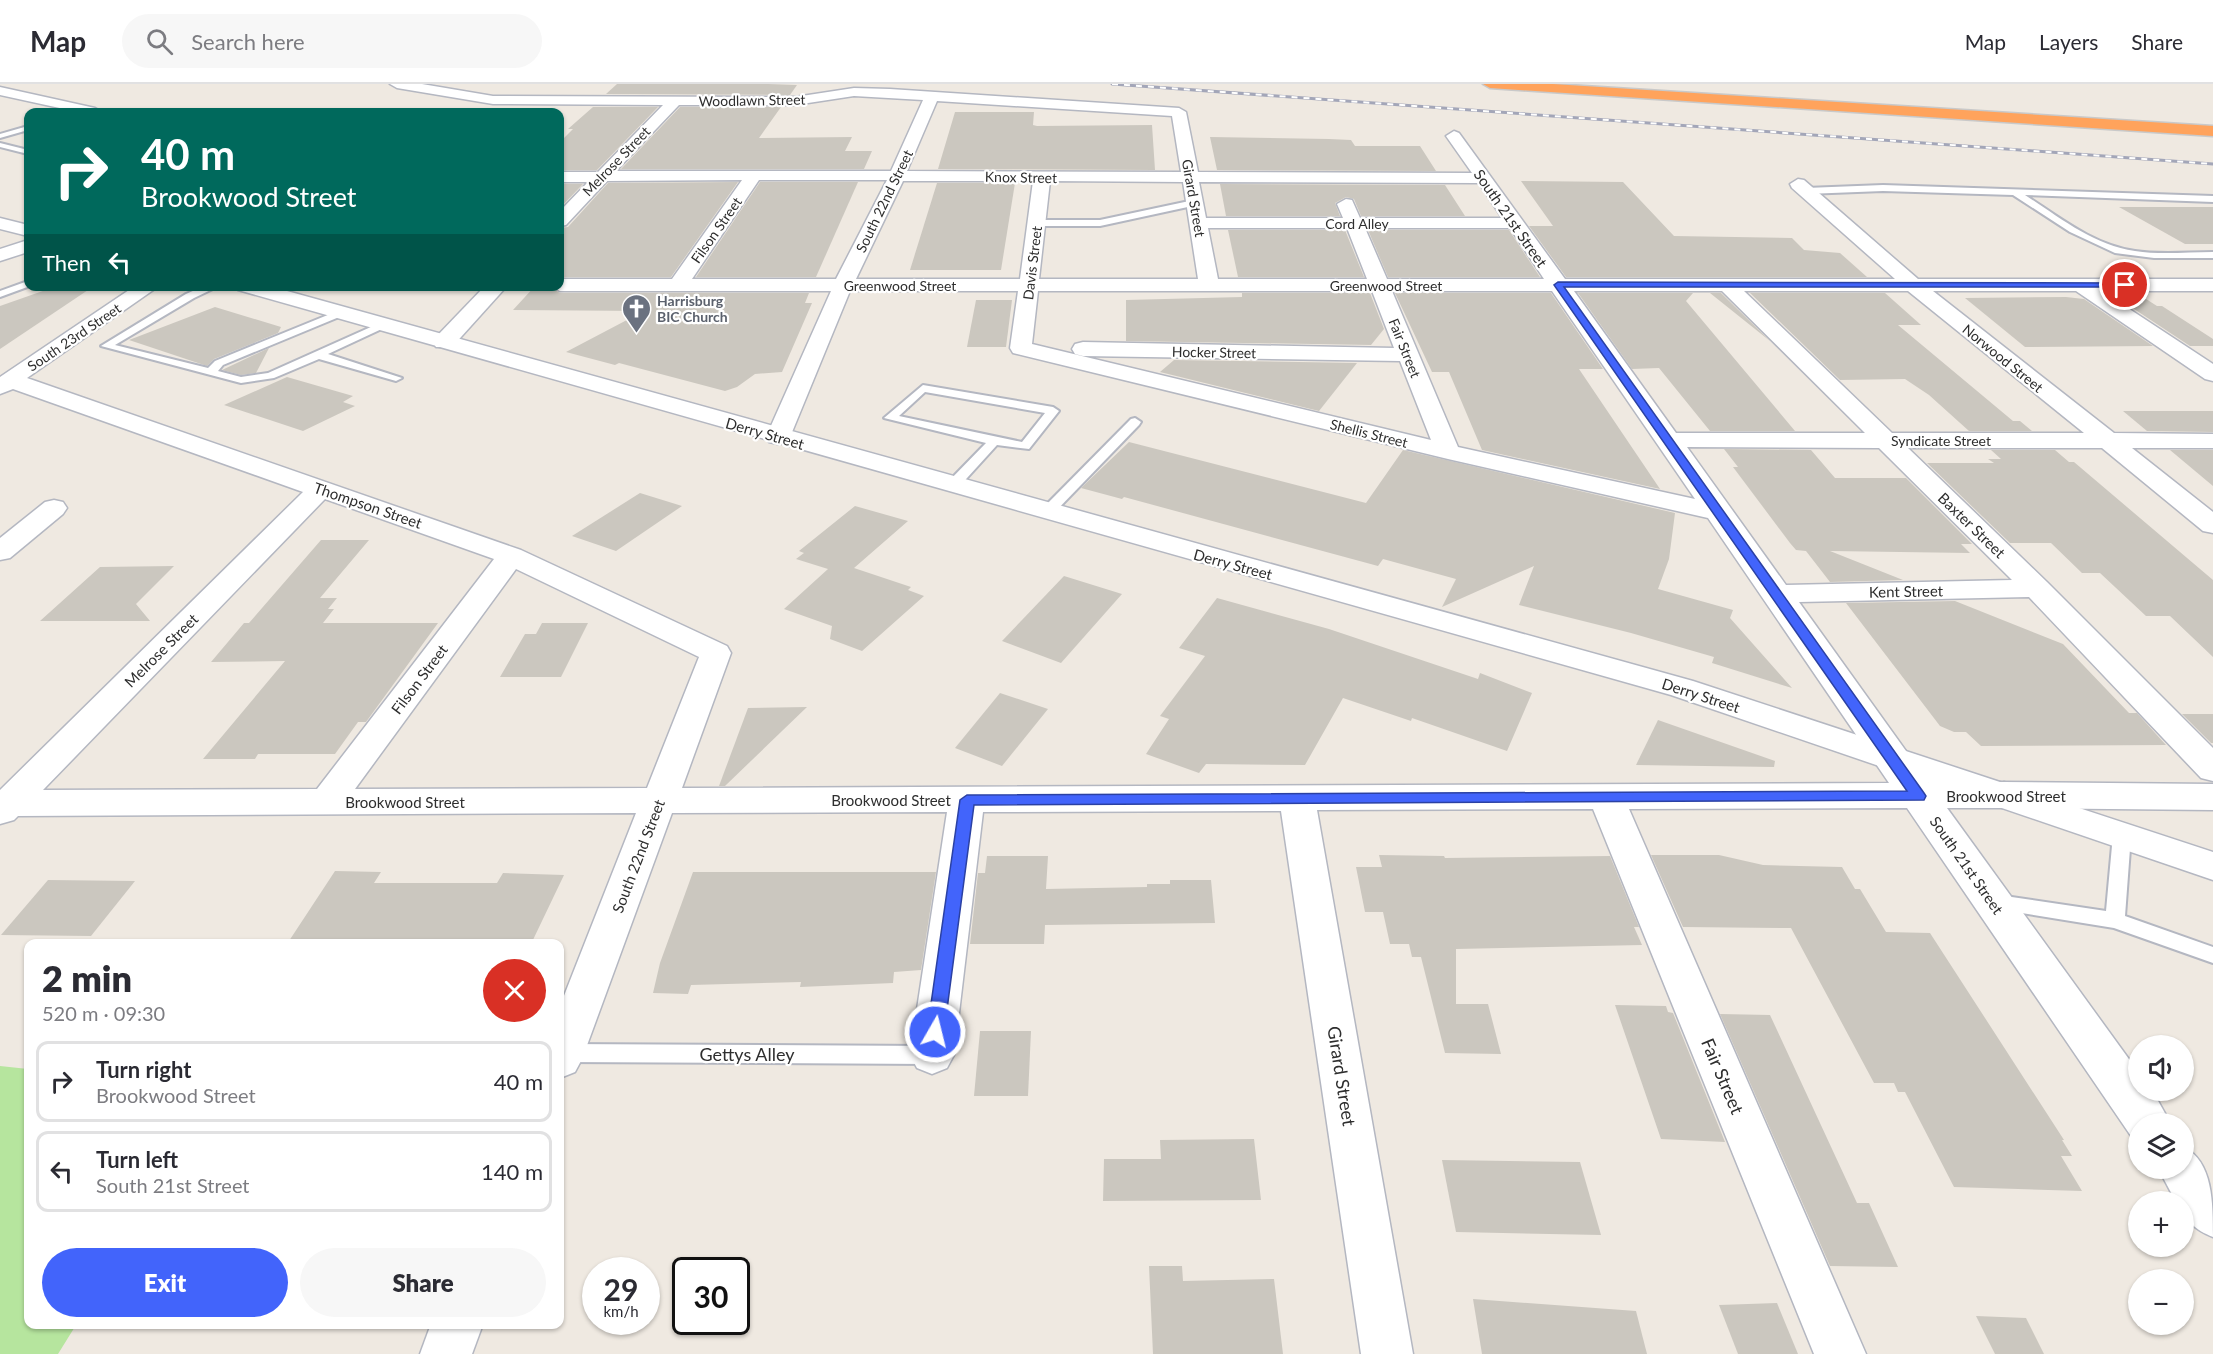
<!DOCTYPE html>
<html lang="en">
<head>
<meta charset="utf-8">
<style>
  :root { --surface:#fff; --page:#f7f7f7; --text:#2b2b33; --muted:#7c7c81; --line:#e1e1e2; --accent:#4264fb }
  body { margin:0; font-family:Lato,sans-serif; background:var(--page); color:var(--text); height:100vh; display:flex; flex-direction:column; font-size:22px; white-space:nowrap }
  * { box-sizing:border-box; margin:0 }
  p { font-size:20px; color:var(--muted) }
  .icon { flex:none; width:33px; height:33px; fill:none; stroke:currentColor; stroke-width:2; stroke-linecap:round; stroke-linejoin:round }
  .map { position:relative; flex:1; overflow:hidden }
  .sheet { position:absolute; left:24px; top:855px; width:540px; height:390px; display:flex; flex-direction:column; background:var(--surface); border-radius:12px; box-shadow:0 2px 4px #0004 }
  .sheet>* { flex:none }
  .guide { position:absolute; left:24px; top:24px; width:540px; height:183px; border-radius:12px; box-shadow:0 2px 4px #0004; background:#00695c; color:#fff; overflow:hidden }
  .controls { position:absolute; left:2128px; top:951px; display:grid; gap:12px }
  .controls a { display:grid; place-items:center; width:66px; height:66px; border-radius:50%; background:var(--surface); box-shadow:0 2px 4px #0004; font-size:30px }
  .speed { position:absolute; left:582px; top:1173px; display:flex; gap:12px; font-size:30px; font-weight:700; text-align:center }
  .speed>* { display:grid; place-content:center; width:78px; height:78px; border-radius:50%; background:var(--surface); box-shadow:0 2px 4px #0004; line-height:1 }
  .speed small { font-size:15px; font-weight:400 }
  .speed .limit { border:3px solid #111; border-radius:9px; background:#fff; color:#111 }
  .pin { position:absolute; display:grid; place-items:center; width:51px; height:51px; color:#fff; margin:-26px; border:3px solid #fff; border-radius:50%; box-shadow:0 2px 6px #0007 }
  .me { position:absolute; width:66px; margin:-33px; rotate:8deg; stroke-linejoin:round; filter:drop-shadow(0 0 4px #0008) }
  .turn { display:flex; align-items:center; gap:21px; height:126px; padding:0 18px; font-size:27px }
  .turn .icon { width:78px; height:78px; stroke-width:2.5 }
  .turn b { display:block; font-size:42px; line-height:51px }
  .then { display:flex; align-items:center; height:57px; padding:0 18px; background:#0003; gap:12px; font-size:22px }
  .round { display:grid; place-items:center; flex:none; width:63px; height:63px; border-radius:32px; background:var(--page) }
  .headline { display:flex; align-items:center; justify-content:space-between; height:102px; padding:0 18px }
  h1 { font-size:36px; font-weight:800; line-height:45px }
  .button { display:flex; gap:12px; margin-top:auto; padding:12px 18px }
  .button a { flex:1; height:69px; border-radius:36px; background:var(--accent); color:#fff; font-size:24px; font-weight:800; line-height:69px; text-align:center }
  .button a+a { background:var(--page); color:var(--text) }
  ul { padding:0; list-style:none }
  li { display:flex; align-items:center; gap:18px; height:81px; margin:0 12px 9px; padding:0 6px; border:3px solid var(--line); border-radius:12px }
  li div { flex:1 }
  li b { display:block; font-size:22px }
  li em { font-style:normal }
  header { display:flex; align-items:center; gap:36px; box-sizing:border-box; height:84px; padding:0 30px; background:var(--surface); border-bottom:2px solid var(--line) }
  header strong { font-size:28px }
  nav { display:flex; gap:33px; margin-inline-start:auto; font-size:21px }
  .search { width:420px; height:54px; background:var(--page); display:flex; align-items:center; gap:15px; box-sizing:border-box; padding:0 21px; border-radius:33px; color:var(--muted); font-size:22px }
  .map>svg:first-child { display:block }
</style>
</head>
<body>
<header>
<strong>Map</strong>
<div class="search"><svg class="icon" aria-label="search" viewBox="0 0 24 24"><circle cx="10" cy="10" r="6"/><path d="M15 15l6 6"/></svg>Search here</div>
<nav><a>Map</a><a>Layers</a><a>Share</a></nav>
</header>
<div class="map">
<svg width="2213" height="1270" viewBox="0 0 2213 1270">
  <rect width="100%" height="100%" fill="#efe9e1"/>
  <!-- green -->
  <path fill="#b6e59e" d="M0,982L28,985V1240L76,1241L58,1270H0Z"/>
  <!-- building -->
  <g fill="#cbc7bf">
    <path d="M617,0H768L797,1L790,11L606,10Z"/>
    <path d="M593,23H658L597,86H560V58L573,45H568Z"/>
    <path d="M680,23H781L759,54L852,53L845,67H872L864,85H621Z"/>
    <path d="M955,28H1034L1033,41L1037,42L1152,41L1155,86L938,85Z"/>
    <path d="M1210,53L1329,55L1351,56L1355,62H1420L1436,87L1217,86Z"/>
    <path d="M1521,97L1623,98L1674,152L1792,154L1804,166L1840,169L1867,193H1566L1529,142H1553Z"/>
    <path d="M738,98L671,193H560V144L568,143L608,99Z"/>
    <path d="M760,98H858L816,193H696Z"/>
    <path d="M937,99H1015L1001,186H910Z"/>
    <path d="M560,100H583L560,124Z"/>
    <path d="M1220,100L1445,101L1465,132H1361L1354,115L1346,113L1335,119L1340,132H1226Z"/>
    <path d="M2119,123H2213V160H2185Z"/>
    <path d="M1228,146H1345L1364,193H1238Z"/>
    <path d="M1368,146H1509L1540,193H1388Z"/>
    <path d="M57,202H94L0,265V222Z"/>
    <path d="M535,202H549L560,209H809L805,219H812L782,288L755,290L737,303L725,307L619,279L615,281L566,268L644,227L513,226Z"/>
    <path d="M1242,209H1370L1384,245L1371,261L1126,257V216L1242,213Z"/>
    <path d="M1395,209H1551L1603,285H1579L1660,405L1482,366L1449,288H1432Z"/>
    <path d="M1578,209H1693L1686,217L1795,347H1710L1659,284L1632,285Z"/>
    <path d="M1710,209H1721L1770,257Z"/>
    <path d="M1750,209H1885L1921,241H1898L2013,337H2020L2032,347H1969L1929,311L1905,295L1840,296Z"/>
    <path d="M2066,213L2084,215L2153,262L2025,263L1965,214Z"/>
    <path d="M2119,215H2146L2157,222H2162L2213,255V262H2190Z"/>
    <path d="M976,216H1012L1006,263H967Z"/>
    <path d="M215,223L281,243L278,249L214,275L207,282L129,256Z"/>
    <path d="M269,264L256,289L241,291L222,286Z"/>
    <path d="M1174,276L1357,279L1319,327L1160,288Z"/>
    <path d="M287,293L353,312L343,318L355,322L303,347L224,321Z"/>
    <path d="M2123,327H2213V348L2147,347Z"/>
    <path d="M1129,358L1366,419L1403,366L1675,429L1669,475L1658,505L1733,526L1730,534L1792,604L1712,579L1714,573L1631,549L1519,521L1534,482L1442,523L1456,495L1383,475L1378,482L1124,413L1122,415L1081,404Z"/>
    <path d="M1724,365L1811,366L1835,394H1906L1972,460H1961L1970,469L1830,467L1903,496L1830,498L1806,467L1796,466L1790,459L1733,383H1738Z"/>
    <path d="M1991,366H2055L2069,378H2074L2213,496V573L2170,532H2146L2100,489H2082L2051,459H2010L1927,379H1994L1988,375H2001Z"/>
    <path d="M2170,366H2213V402Z"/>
    <path d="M640,409L682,422L616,467L572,452Z"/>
    <path d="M855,422L908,437L854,484L911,503L908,506L924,512L862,567L830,555L832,542L784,525L828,485L796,475L804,469L799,467Z"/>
    <path d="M321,456H369L320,514H337L328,525H334L323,539H438L366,638H358L335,670H258L255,675H203L285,577L211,578L244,539H249Z"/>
    <path d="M174,482L136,520L150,537H40L100,483Z"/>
    <path d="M1064,492L1122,510L1061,579L1002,557Z"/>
    <path d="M1217,514L1329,545L1478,595L1480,589L1532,609L1507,667L1412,634L1411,637L1343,614L1305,681L1206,680L1199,689L1146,670L1169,635L1160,632L1205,572L1179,564Z"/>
    <path d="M1955,517L2063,560L2129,629H2137L2166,661L1981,662L1966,648H1954L1940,642L1846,519Z"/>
    <path d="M542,539H588L561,593H500L525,550H536Z"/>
    <path d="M1000,609L1048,625L1002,682L955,664Z"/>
    <path d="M807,623L725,702H719L748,624Z"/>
    <path d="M2182,630H2213V659H2211Z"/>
    <path d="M1658,636L1775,677L1774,683L1636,681Z"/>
    <path d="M1379,771L1444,772L1445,774L1610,772L1639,843H1634L1642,861L1456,865V920H1488L1501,970L1445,969L1421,873H1412L1409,860H1390L1383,828H1365L1356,783H1382Z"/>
    <path d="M1651,771H1719L1763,781L1842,783L1855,805H1860L1886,848L1930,849L2064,1056H2062L2072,1072H2061L2082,1107L1954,1103L1905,1008H1898L1894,999H1874L1791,844L1683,843Z"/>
    <path d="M987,772H1048L1046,805L1147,803V800H1170V796H1211L1215,839L1045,841L1044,860H970L978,789H985Z"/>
    <path d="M335,787L381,788L374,799H497L503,789L564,791L531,860H287Z"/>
    <path d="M693,788H936L921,886L894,888L893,899L800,903L801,898L691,901L688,910L653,909L660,879Z"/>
    <path d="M48,796L135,797L91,852L1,851Z"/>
    <path d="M1615,921L1666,922L1668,928L1673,929L1725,1058L1661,1055Z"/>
    <path d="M1720,930L1770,931L1857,1119H1869L1898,1183L1830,1182Z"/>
    <path d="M980,947H1031L1028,1012H974Z"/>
    <path d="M1254,1055L1261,1116L1103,1117L1104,1075H1161L1160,1056Z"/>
    <path d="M1442,1076L1580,1078L1601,1151L1456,1148Z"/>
    <path d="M1149,1182H1182L1183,1197L1274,1195L1283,1270H1153Z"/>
    <path d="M1473,1215L1636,1227L1647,1270H1482Z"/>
    <path d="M1777,1219L1798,1270H1738L1719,1221Z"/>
    <path d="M1976,1232L2026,1234L2044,1270H1995Z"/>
  </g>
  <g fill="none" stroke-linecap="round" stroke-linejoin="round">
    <defs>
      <g id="service">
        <path d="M28,42V46L0,54V50Z"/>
        <path d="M0,59L28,66V70L0,63Z"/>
        <path d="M1883,101L2213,112V118L2025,111C2059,133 2093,161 2135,167C2160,171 2187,168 2213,168V174H2154L2115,169L2070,148L2013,111L1883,107L1806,110L1802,107L1806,104Z"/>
        <path d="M1194,116L1197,117V121L1100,142H1036L1032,139L1036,136H1100Z"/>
        <path d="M28,197L30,202L0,213V207Z"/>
        <path d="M204,202H219L194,214L115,261L208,284L215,277L340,226L344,227V231L223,281L218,287L241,293L268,289L382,238L386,239V243L328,270L402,294L396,297L319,275L274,294L241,299L101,262L186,210Z"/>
        <path d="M923,301L1053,323L1059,327L1029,365L997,361L957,405L952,406L946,402L947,399L986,359L884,334ZM925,308L1045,329L1022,358L899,332Z"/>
        <path d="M1135,334L1141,338L1139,341L1052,431H1042V425L1131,335Z"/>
        <path d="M2122,744L2128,746L2131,751L2125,832L2213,863V879L2114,844L1991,824L1988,819L1991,814L1998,811L2106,827L2113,751L2116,746Z"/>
        <path d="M560,960L931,962L939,964L942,971L939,978L931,980L562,978H560Z"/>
      </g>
      <g id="minor">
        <path d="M390,0H422L493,12L795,13L854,4L890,5L1179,24L1186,28L1198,88L1472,89L1446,52L1454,47L1459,49L1565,195H1895L1792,104L1790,100L1798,95L1804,96L1918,195H2213V207H2102L2213,280V297L2205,295L2076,207H1933L2114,349L2213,350V364H2132L2213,428V449L2203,447L2102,364H1908L2047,498L2213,664V697L2201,694L2029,513L1799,518L1929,699L2004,698L2016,702L2022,711L2016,720L2004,724H1947L2139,989V1006H2152L2171,1040H2139V1057L2133,1055L1907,724L1629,725L1866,1270H1814L1593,725L1317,726L1413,1270H1361L1281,727L983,728L954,971L947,984L932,990L917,984L910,971L947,728L672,729L582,975L575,988L560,994V922L636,729L18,732L14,736L0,740V706L303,408L13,305L0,310V293L135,202H159L27,294L521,466L727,562L731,569L682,704L1889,699L1708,434L1448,375L1013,269L1010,264L1018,207H850L790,353L787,358L778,360L769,358L766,353L831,207H560L551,202H560V195H672L742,96L607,97L566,141L560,142V127L588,98H560V88H598L663,21L493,20L397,4ZM854,12L923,16L891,87H616L679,21H795ZM937,17L1172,32L1181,88L907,87ZM759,96H887L836,195H692ZM903,97H1033L1020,195H856ZM1050,97L1183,98L1198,195H1039ZM1199,98L1479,99L1502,134H1360L1352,116L1346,115L1337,120L1343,134H1206ZM1208,144H1347L1367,195H1218ZM1365,144H1510L1544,195H1387ZM1038,207H1372L1394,264L1083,258L1075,260L1072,265L1075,270L1083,272L1400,277L1431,356L1032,260ZM1392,207H1552L1695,415L1458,363ZM1574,207H1722L1865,349H1676ZM1744,207H1908L2084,349H1892ZM1687,363L1879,364L2012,496L1786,501ZM325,415L494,475L317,705L43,706ZM516,485L699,573L647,704L355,705Z"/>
        <path d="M0,3L95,24L102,28H78L0,11Z"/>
        <path d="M28,156V168L0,177V165Z"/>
        <path d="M485,202H507L452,263H436L433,258L436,253Z"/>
        <path d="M54,416L63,418L67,424L63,430L10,474L0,476V454L45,418Z"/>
        <path d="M2184,1063C2213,1078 2213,1119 2213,1153C2196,1146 2184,1138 2184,1118H2176L2158,1084H2184Z"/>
        <path d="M431,1240H483L472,1270H420Z"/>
      </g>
      <path id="tertiary" d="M2004,698L2213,700V726L2004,724L1992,720L1986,711L1992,702Z"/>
      <g id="secondary">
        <path d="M0,134L28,141V152L0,145Z"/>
        <path d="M235,202H269L1693,597L2213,768V796L1671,611L238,206Z"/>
      </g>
      <path id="motorway" d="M1483,0H1553L2213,42V52L1490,4Z"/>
    </defs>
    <!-- service casing -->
    <use href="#service" stroke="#b4b7c1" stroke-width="4"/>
    <!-- minor casing -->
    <use href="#minor" stroke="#b4b7c1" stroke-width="3"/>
    <!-- tertiary casing -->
    <use href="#tertiary" stroke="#b4b7c1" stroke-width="3"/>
    <!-- secondary casing -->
    <use href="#secondary" stroke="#b4b7c1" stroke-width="3"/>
    <!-- motorway casing -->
    <use href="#motorway" stroke="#c9c9c9" stroke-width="3"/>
    <!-- service -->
    <use href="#service" fill="#fff" fill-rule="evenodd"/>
    <!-- minor -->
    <use href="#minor" fill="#fff" fill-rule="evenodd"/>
    <!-- tertiary -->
    <use href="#tertiary" fill="#fff" fill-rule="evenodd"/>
    <!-- secondary -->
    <use href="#secondary" fill="#fff" fill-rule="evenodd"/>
    <!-- motorway -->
    <use href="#motorway" fill="#ffa35c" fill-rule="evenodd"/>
    <defs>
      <path id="rail" d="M1112,0L2213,80"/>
    </defs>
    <!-- rail casing -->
    <use href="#rail" stroke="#a3a6b8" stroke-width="3"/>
    <!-- rail -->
    <use href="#rail" stroke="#fff" stroke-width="2" stroke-dasharray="6" stroke-linecap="butt"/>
  </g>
  <!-- route -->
  <path fill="#4264fb" stroke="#2b41a3" stroke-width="1.5" d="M1558,198L2127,199L2125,203H1564L1924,709L1926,712L1924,716L974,721L944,948L942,954L935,956L929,954L927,948L960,716L967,711L1907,707L1554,201Z"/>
  <!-- icons -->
  <defs>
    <symbol id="church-pin" viewBox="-11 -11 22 30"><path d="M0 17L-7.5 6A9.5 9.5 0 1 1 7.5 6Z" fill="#6b7280" stroke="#fff"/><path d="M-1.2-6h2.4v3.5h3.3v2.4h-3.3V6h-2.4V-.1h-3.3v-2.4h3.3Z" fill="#fff"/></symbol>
  </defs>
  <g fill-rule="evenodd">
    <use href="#church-pin" x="620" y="208" width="33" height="45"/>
  </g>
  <g text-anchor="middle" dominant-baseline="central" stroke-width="4.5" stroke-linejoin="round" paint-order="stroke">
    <!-- far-street labels -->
    <g font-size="14" fill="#2e2e2e" stroke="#fff">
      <text transform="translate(752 16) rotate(-1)">Woodlawn Street</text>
      <text transform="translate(616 77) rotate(-46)">Melrose Street</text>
      <text transform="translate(1021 93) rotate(1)">Knox Street</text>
      <text transform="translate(1194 114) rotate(80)">Girard Street</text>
      <text transform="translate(884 117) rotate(-64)">South 22nd Street</text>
      <text x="1357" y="139">Cord Alley</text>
      <text transform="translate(716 146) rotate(-55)">Filson Street</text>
      <text transform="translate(1032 179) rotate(-83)">Davis Street</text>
      <text x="900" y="201">Greenwood Street</text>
      <text x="1386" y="201">Greenwood Street</text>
      <text transform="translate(74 253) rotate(-34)">South 23rd Street</text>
      <text transform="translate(1405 264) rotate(68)">Fair Street</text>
      <text transform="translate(1214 268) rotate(1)">Hocker Street</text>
      <text transform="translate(2003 274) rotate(39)">Norwood Street</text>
      <text transform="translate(1369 349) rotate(14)">Shellis Street</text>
      <text x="1941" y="356">Syndicate Street</text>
    </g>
    <!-- far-worship labels -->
    <g font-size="14" font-weight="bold" fill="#5b616d" stroke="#fff" text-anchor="start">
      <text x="657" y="216">Harrisburg<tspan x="657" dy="16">BIC Church</tspan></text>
    </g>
    <!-- street labels -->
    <g font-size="15" fill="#2e2e2e" stroke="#fff">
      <text transform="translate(1511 134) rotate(55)">South 21st Street</text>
      <text transform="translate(765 349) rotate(16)">Derry Street</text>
      <text transform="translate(368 421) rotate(19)">Thompson Street</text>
      <text transform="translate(1972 441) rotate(44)">Baxter Street</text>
      <text transform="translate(1233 480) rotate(15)">Derry Street</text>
      <text transform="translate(1906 507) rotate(-1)">Kent Street</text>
      <text transform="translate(161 566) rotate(-45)">Melrose Street</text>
      <text transform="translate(419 595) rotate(-53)">Filson Street</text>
      <text transform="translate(1701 611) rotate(18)">Derry Street</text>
      <text x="2006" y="712">Brookwood Street</text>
      <text x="891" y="716">Brookwood Street</text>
      <text x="405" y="718">Brookwood Street</text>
      <text transform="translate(638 772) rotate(-69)">South 22nd Street</text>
      <text transform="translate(1967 781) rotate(55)">South 21st Street</text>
    </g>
    <!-- near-street labels -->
    <g font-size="18" fill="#2e2e2e" stroke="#fff">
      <text x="747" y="970">Gettys Alley</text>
      <text transform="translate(1342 992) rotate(81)">Girard Street</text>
      <text transform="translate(1723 992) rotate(67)">Fair Street</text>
    </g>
  </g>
</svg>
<div class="controls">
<a><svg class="icon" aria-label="sound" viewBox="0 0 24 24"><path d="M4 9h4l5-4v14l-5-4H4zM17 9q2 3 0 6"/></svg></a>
<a><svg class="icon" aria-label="layers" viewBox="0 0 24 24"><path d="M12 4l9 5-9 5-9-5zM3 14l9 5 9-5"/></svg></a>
<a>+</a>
<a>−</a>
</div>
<div class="speed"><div>29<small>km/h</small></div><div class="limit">30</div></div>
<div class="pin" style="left:2125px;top:201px;background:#d93025"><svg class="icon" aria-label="arrive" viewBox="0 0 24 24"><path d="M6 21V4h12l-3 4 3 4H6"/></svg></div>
<svg class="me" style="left:935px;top:948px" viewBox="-20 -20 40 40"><circle r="17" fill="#4264fb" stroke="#fff" stroke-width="3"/><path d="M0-11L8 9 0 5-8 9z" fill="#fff"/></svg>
<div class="guide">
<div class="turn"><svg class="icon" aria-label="right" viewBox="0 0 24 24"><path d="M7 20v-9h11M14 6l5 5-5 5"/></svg><div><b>40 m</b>Brookwood Street</div></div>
<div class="then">Then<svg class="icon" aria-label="left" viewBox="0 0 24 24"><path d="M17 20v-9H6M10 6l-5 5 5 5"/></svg></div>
</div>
<section class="sheet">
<div class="headline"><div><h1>2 min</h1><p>520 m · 09:30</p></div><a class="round" style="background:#d93025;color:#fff"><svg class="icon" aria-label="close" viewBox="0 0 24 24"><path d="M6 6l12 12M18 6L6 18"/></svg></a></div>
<ul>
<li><svg class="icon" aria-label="right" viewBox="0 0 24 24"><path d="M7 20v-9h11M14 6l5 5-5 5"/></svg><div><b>Turn right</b><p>Brookwood Street</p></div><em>40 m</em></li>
<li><svg class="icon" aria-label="left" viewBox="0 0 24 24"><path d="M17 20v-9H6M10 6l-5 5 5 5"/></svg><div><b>Turn left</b><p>South 21st Street</p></div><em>140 m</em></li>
</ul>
<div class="button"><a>Exit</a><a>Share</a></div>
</section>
</div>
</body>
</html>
